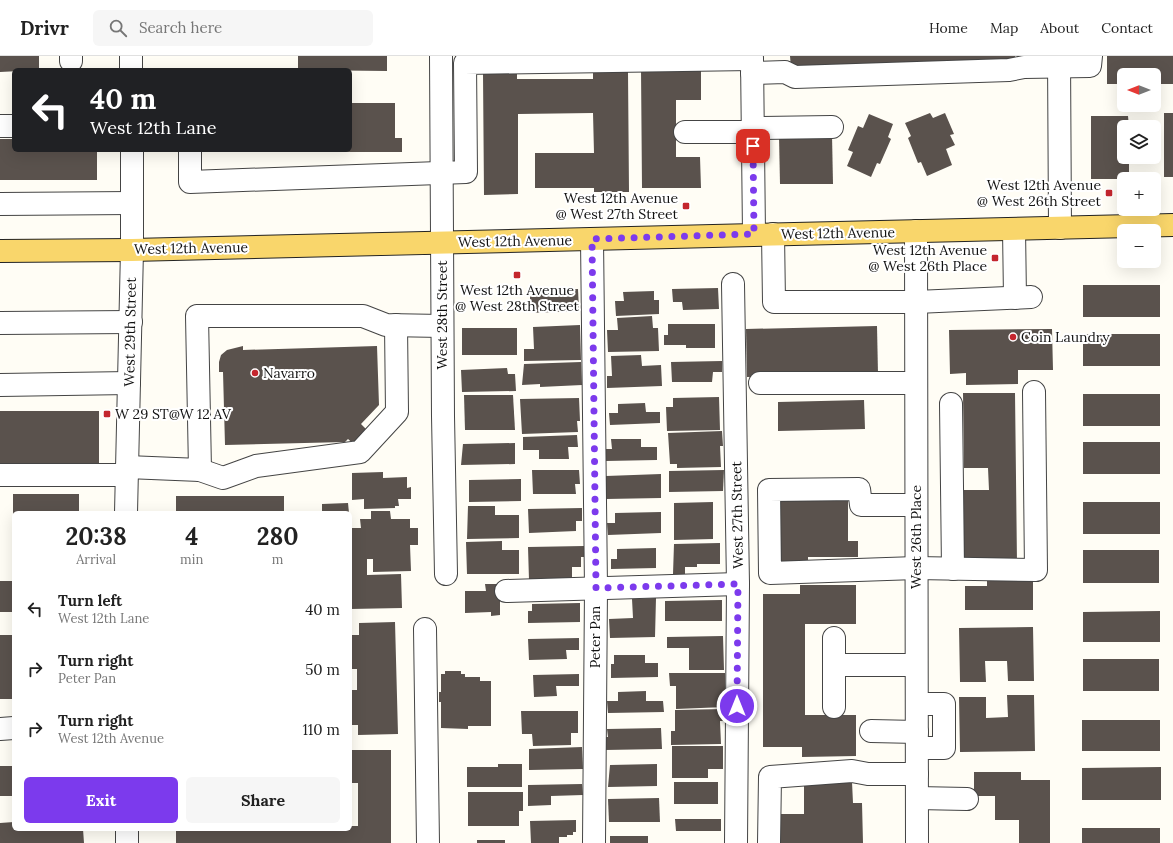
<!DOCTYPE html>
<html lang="en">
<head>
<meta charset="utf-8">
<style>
  :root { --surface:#fff; --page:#f6f6f6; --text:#222; --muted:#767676; --line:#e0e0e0; --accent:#7c3aed }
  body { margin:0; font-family:Lora,serif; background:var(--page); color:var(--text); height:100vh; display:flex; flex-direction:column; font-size:15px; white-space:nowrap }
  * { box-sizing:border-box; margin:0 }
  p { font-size:13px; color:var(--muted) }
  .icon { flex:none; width:22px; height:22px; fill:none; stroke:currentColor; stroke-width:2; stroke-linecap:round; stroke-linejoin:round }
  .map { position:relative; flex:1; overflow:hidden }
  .details { position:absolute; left:12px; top:455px; width:340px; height:320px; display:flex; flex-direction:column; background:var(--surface); border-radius:6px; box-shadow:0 4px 16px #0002 }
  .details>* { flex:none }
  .top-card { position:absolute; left:12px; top:12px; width:340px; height:84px; border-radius:6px; box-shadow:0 4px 16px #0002; background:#202124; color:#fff; overflow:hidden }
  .needle { width:26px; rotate:270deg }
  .tools { position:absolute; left:1117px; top:12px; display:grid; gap:8px }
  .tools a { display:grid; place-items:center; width:44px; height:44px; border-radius:6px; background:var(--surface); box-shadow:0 4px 16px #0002; font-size:20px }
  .pin { position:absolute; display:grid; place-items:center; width:34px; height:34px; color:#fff; margin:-17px; border-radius:8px; box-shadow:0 2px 6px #0006 }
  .me { position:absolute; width:44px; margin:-22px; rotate:0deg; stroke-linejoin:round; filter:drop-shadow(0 0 3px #0008) }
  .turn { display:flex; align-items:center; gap:14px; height:84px; padding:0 12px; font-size:18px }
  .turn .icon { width:52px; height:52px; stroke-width:2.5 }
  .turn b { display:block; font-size:28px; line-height:34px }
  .eta { display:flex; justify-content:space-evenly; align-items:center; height:68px; text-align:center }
  .eta b { font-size:24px; font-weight:800; line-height:28px }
  .primary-button { display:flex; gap:8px; margin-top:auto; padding:8px 12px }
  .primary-button a { flex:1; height:46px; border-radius:6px; background:var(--accent); color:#fff; font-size:16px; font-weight:800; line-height:46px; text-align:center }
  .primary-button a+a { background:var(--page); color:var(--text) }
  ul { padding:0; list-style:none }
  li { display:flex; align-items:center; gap:12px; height:60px; padding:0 12px }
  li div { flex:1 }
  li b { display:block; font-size:15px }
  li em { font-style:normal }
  header { display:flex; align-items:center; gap:24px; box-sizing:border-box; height:56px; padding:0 20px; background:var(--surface); border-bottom:1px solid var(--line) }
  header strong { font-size:19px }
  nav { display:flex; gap:22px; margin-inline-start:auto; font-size:14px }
  .search { width:280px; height:36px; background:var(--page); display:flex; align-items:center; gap:10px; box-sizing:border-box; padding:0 14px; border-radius:6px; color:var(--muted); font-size:15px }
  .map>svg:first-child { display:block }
</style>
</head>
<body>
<header>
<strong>Drivr</strong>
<div class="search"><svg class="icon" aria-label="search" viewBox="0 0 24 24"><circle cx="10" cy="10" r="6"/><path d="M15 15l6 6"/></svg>Search here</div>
<nav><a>Home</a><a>Map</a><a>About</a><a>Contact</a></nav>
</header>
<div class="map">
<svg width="1173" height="787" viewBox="0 0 1173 787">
  <rect width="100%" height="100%" fill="#fffdf5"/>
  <!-- building -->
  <g fill="#5a524d">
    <path d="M0,0H39V14L0,16Z"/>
    <path d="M298,0H387V15L298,14Z"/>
    <path d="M790,0H1015V6L791,12Z"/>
    <path d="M1107,0H1173V28H1154V19H1124V28H1107Z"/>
    <path d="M701,12V44H676V101H700L701,132H642L641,13Z"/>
    <path d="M593,16H628L629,136H594V132H535V97H594L593,57L518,58V138L484,139L483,18L517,17V23H593Z"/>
    <path d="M350,47H395V82H402V96H281V94H350Z"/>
    <path d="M930,57L933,62L945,57L954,78L950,79L955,89L946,93L952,109L927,120L921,106L918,107L908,82L911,80L905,67Z"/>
    <rect x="1164" y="57" width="9" height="64"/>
    <path d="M869,58L893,68L888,81L891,83L880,108L877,107L871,121L847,110L853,96L848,94L858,70L863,72Z"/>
    <path d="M1091,60H1128L1129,71H1124V101H1129V123H1091Z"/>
    <path d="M832,79L833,128H780L779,80Z"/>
    <path d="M0,83H14V94H97V124H0Z"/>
    <rect x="1083" y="229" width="77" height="32"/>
    <path d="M718,232L719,253L683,254L682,246H673L672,233Z"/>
    <path d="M578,233L579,255L530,257V235Z"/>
    <path d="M654,235V244H659V258L616,260L615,245H624L623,236Z"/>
    <path d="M652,260L653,272H658L659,295L608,296L607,274H618L617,262Z"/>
    <path d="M668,268H715V292H686V289H664V279H668Z"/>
    <path d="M580,269L581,304L524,305V293H534L533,271Z"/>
    <path d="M877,270L878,318L747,321L746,273Z"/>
    <rect x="462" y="272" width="55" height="27"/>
    <path d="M1052,273L1053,314H1018V328L966,329V317L950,318L949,274Z"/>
    <rect x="1083" y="278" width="77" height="32"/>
    <path d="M243,290V294L377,290L379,349L361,368L372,379L359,393L348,383L345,386L225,389L223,316H219V306L221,299L227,294Z"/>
    <path d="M641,299L642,310L661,309L662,330L607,332V320H612L611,300Z"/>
    <path d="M722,305V316H713L712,326H672L671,306Z"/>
    <path d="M581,306L582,329L540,331V328L522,329L524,308Z"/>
    <path d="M507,312L508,318H515L516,335L462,336L461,314Z"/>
    <path d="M963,337H1015L1017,507H963V434H989L988,412H964Z"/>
    <rect x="1083" y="338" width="77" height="32"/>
    <path d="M464,339H513L515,374H465Z"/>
    <path d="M719,341L720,374L667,375L666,351H673V342Z"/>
    <path d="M579,342L580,365H577L578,376L522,378L520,343Z"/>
    <path d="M864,344L865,373L778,375V346Z"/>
    <path d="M645,347L646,356H660V367L610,369L609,357H618V348Z"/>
    <rect x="0" y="355" width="99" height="53"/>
    <path d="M722,375L723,390H720L721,411L677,412V408H670L668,377Z"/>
    <path d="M577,379L578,391H568L569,403H539V394H523V381Z"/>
    <path d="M611,383H641V391H657V404L606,405L605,393H612Z"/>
    <rect x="1083" y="386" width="77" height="32"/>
    <path d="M515,387V408L461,409L463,388Z"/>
    <path d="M532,414H579L580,428H575L576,438H533Z"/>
    <path d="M724,414L723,435L669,436V415Z"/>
    <path d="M383,416V422L407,421V432L411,431V443H398L399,450H395V452L364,453V443L352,444V417Z"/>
    <path d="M661,418V442L606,443V420Z"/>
    <path d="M521,423V445L469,446V424Z"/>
    <path d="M13,438H79V457H14V491H13Z"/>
    <rect x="176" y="440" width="108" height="17"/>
    <path d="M777,442L848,443V485H858V501H808V509H777Z"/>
    <path d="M713,446V483L674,484V447Z"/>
    <rect x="1083" y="446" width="77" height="32"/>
    <path d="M348,447L349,457H322V448Z"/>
    <path d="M468,450H495V459H519V482L467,483Z"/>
    <path d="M582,452V465H576V475L529,477L528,453Z"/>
    <path d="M371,455H390L391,463H410V472H418V489H410L411,515L373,516V503H367V519L401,518L402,552L350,553V472H361L360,463H371Z"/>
    <path d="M661,456V477L608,479L607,467H615V457Z"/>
    <path d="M502,485V494H519V518H467L466,486Z"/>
    <path d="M720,487V508H697V511H685V518H673L674,488Z"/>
    <path d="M584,490V501H581V511H572V523L529,524L528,491Z"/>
    <path d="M656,492V512L611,513V503H617V493Z"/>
    <rect x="1083" y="494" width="76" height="33"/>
    <path d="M987,524H1033V554H965V530H987Z"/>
    <rect x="0" y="525" width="14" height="31"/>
    <path d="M485,528H500V559L491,560V556L465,557V535H486Z"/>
    <path d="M800,529H856V568H805V659H856V700L802,701V691H763V538H800Z"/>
    <path d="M656,542L655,581L610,582L609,563L633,562L632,543Z"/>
    <path d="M722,544V565H665V545Z"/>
    <path d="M580,547V566L528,567V555H532V548Z"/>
    <path d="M1160,555V586H1083V556Z"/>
    <path d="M395,566L398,678L358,679V669H350V634H357V613H350V579H359V567Z"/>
    <path d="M1033,571L1034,625H1008L1007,605H985L986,626H960L959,572Z"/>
    <rect x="0" y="579" width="14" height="64"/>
    <path d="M723,580L724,614H689V592H667V581Z"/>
    <path d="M579,582V594H566L567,603L529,604L528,583Z"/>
    <path d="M614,599H645V607H658V621L611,622V608H614Z"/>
    <rect x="1083" y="603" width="76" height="32"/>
    <path d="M445,615H461V618H465V621H480V625H491V670H468V673L441,672V646H439V636H441V618H445Z"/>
    <path d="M669,617H725V651L676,653V630H670Z"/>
    <path d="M579,618V630H556L557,640L534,641L533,619Z"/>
    <path d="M646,635V645H663L664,656L608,657L607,645H618V636Z"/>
    <path d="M1007,639H1034L1035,695L960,696L959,641H986V662L1008,661Z"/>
    <path d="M725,653L726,665H720L721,688L671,689V675H675V654Z"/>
    <path d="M521,655H578V677H571V689L533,690L532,678H522Z"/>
    <rect x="1082" y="664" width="78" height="31"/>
    <path d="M661,672L662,693L605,694V681H608L607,673Z"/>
    <path d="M672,690H723V713H708V722H672Z"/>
    <path d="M582,691L583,713L529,714V693Z"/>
    <path d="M350,694H391V787H176V773H350V770H358V727H350Z"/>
    <path d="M498,708H522V731H467V711H498Z"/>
    <path d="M657,708V730L608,731L610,709Z"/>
    <rect x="0" y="710" width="14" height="30"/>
    <path d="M1161,711V744H1082V712Z"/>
    <path d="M974,716H1021V724H1050V787H1019V764H995V740H974Z"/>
    <rect x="674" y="726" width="44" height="22"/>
    <path d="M852,726L853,747H862L863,787H774V758H804V727Z"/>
    <path d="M582,728L583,739L551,740V749L528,750V729Z"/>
    <path d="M468,736H523V755H519V770H468Z"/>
    <path d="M659,742L660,766H609L608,743Z"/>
    <path d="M675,763H721V775H676Z"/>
    <path d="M576,764V776H573V779H567V781H559V787H531L530,765Z"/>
    <path d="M14,766V773H83L84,787H0V767Z"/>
    <rect x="1082" y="772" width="78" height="15"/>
    <rect x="610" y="780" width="38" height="7"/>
    <rect x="477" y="784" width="28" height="3"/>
  </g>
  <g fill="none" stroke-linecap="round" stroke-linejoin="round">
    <defs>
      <g id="minor">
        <path d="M71,0V5"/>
        <path d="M131,0V14"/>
        <path d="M441,0L443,360L446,518"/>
        <path d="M1059,0L1060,172"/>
        <path d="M752,3L754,178"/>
        <path d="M752,17L785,16L795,21L1009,14L1024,11L1090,10L1091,0"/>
        <path d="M0,70H14"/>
        <path d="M753,72L832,71"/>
        <path d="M685,76H753"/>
        <path d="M190,94V126L466,116L465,7L752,3"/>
        <path d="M0,148L132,147"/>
        <path d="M1014,173L1015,242"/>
        <path d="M916,175L917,787"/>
        <path d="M773,178L774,246H916L1031,241"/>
        <path d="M592,183L596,532L594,787"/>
        <path d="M733,228L738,528L736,787"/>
        <path d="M0,267L131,266"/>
        <path d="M760,327H916"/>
        <path d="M0,329L129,327"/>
        <path d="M951,348L953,513"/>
        <path d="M127,411L200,414L197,260H363L386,269L442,270"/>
        <path d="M200,414L223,422L256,410L360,396L397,356L396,269"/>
        <path d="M0,419H127"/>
        <path d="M916,449H861L859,433L769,434L770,517L916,512L1036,514L1034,336"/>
        <path d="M126,457L132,194V94"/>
        <path d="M506,535L738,528"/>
        <path d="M425,573L428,787"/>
        <path d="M834,582V609H916"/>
        <path d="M834,609V651"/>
        <path d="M917,648H944V692H917"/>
        <path d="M0,673L14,672"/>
        <path d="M871,675L917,676"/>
        <path d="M917,742L967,743"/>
        <path d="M127,773V787"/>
        <path d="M769,787L770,721L852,715L868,718H917"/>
      </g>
      <path id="major" d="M0,195L132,194L1173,169"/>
    </defs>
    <!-- minor casing -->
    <use href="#minor" stroke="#444" stroke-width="24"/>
    <!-- major casing -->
    <use href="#major" stroke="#222" stroke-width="24"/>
    <!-- minor -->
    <use href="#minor" stroke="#fff" stroke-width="22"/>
    <!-- major -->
    <use href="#major" stroke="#f9d66b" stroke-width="22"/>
  </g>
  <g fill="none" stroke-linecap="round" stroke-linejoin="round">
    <!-- route -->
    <path stroke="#7c3aed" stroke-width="7" stroke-dasharray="0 12.6" d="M737,650L738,528L596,532L592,183L754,178L753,90"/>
  </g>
  <!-- markers -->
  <g fill="#c4262e" stroke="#fff" stroke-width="1.5">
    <rect x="1105" y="133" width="8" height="8" rx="2"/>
    <rect x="682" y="146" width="8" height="8" rx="2"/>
    <rect x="991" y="198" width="8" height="8" rx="2"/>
    <rect x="513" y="215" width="8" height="8" rx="2"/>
    <circle cx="1013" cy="281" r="4"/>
    <circle cx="255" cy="317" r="4"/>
    <rect x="103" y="354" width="8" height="8" rx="2"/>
  </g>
  <g text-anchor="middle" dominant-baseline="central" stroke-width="4" stroke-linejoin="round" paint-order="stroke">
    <!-- poi labels -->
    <g font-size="14" fill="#111" stroke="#fff" text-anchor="end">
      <text x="1101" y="129">West 12th Avenue<tspan x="1101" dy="16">@ West 26th Street</tspan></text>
      <text x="678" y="142">West 12th Avenue<tspan x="678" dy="16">@ West 27th Street</tspan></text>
      <text x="987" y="194">West 12th Avenue<tspan x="987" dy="16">@ West 26th Place</tspan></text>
      <text x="517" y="234" text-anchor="middle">West 12th Avenue<tspan x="517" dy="16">@ West 28th Street</tspan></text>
      <text x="1021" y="281" text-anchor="start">Coin Laundry</text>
      <text x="263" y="317" text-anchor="start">Navarro</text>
      <text x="115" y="358" text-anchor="start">W 29 ST@W 12 AV</text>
    </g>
    <!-- street labels -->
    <g font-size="14" fill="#111" stroke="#fff">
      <text transform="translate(838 177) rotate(-1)">West 12th Avenue</text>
      <text transform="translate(515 185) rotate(-1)">West 12th Avenue</text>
      <text transform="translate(191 192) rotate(-1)">West 12th Avenue</text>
      <text transform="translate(442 259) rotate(-90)">West 28th Street</text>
      <text transform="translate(130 276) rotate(-89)">West 29th Street</text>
      <text transform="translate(737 459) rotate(-91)">West 27th Street</text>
      <text transform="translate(916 481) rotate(-90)">West 26th Place</text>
      <text transform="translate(595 581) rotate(-90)">Peter Pan</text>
    </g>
  </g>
</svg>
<div class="tools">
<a><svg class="needle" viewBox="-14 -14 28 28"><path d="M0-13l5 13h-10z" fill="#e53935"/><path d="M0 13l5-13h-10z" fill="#767676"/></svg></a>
<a><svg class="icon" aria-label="layers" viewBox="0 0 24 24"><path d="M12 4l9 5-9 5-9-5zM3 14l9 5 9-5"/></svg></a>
<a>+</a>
<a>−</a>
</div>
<div class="pin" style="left:753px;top:90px;background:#d93025"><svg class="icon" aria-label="arrive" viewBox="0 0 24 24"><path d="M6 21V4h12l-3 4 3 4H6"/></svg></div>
<svg class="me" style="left:737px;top:650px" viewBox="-20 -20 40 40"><circle r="17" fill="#7c3aed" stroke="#fff" stroke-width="3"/><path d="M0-11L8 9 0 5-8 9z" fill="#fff"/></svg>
<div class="top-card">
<div class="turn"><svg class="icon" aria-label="left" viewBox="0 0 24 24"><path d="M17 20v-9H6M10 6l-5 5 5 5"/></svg><div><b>40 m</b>West 12th Lane</div></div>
</div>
<section class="details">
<div class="eta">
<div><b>20:38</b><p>Arrival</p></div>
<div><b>4</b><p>min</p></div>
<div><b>280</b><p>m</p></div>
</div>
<ul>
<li><svg class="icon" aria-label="left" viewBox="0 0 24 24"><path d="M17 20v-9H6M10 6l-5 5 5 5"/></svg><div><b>Turn left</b><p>West 12th Lane</p></div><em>40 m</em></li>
<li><svg class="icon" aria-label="right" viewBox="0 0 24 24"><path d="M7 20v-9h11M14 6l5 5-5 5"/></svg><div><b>Turn right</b><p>Peter Pan</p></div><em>50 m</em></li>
<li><svg class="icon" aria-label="right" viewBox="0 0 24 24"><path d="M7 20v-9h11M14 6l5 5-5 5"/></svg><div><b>Turn right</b><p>West 12th Avenue</p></div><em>110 m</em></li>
</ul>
<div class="primary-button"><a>Exit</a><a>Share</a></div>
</section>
</div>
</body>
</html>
